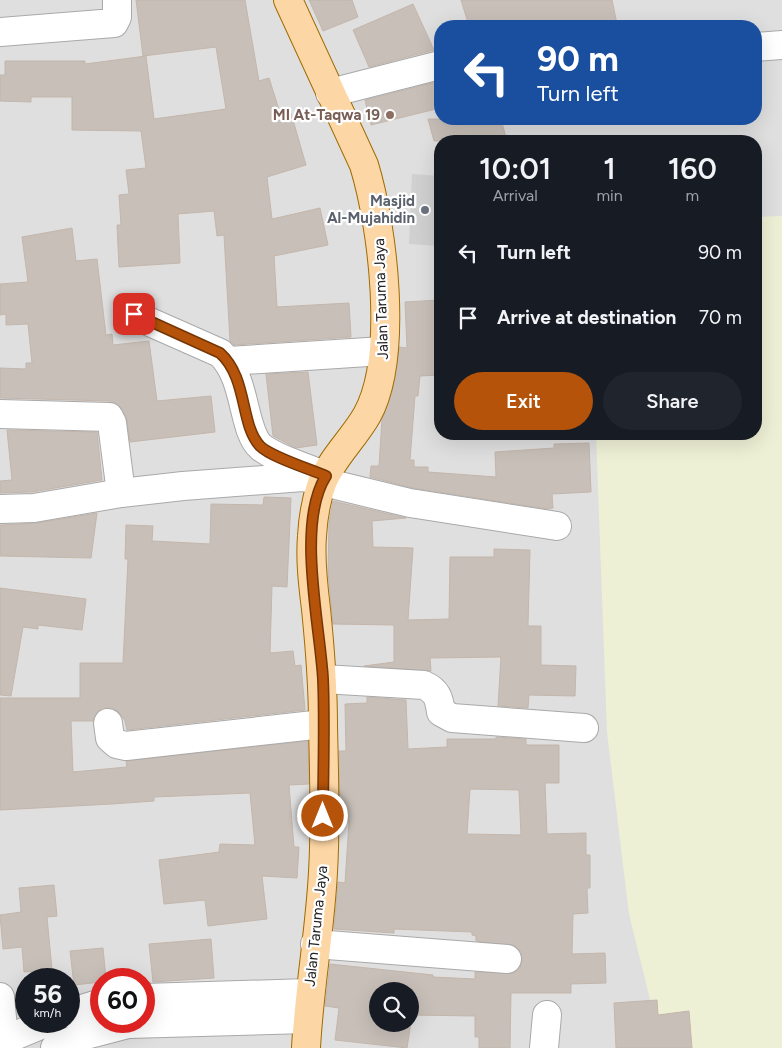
<!DOCTYPE html>
<html lang="en">
<head>
<meta charset="utf-8">
<style>
  :root { --surface:#171b24; --page:#20242c; --text:#f1f3f6; --muted:#9ea1a6; --accent:#b45309 }
  body { margin:0; font-family:Figtree,sans-serif; background:var(--page); color:var(--text); height:100vh; display:flex; flex-direction:column; font-size:19px; white-space:nowrap }
  * { box-sizing:border-box; margin:0 }
  p { font-size:16px; color:var(--muted) }
  .icon { flex:none; width:28px; height:28px; fill:none; stroke:currentColor; stroke-width:2; stroke-linecap:round; stroke-linejoin:round }
  .map { position:relative; flex:1; overflow:hidden }
  .sheet { position:absolute; left:434px; top:135px; width:328px; height:305px; display:flex; flex-direction:column; background:var(--surface); border-radius:20px; box-shadow:0 5px 20px #0002 }
  .sheet>* { flex:none }
  .hud { position:absolute; left:434px; top:20px; width:328px; height:105px; border-radius:20px; box-shadow:0 5px 20px #0002; background:#1a4fa0; color:#fff; overflow:hidden }
  .tools { position:absolute; left:369px; top:982px; display:grid; gap:10px }
  .tools a { display:grid; place-items:center; width:50px; height:50px; border-radius:50%; background:var(--surface); box-shadow:0 5px 20px #0002; font-size:25px }
  .speed { position:absolute; left:15px; top:968px; display:flex; gap:10px; font-size:25px; font-weight:700; text-align:center }
  .speed>* { display:grid; place-content:center; width:65px; height:65px; border-radius:50%; background:var(--surface); box-shadow:0 5px 20px #0002; line-height:1 }
  .speed small { font-size:12px; font-weight:400 }
  .speed .limit { border:8px solid #d22; background:#fff; color:#111 }
  .pin { position:absolute; display:grid; place-items:center; width:42px; height:42px; color:#fff; margin:-21px; border-radius:10px; box-shadow:0 2px 8px #0006 }
  .me { position:absolute; width:55px; margin:-28px; rotate:0deg; stroke-linejoin:round; filter:drop-shadow(0 0 4px #0008) }
  .turn { display:flex; align-items:center; gap:18px; height:105px; padding:0 20px; font-size:22px }
  .turn .icon { width:65px; height:65px; stroke-width:2.5 }
  .turn b { display:block; font-size:35px; line-height:42px }
  .eta { display:flex; justify-content:space-evenly; align-items:center; height:85px; text-align:center }
  .eta b { font-size:30px; font-weight:600; line-height:35px }
  .cta { display:flex; gap:10px; margin-top:auto; padding:10px 20px }
  .cta a { flex:1; height:58px; border-radius:30px; background:var(--accent); color:#fff; font-size:20px; font-weight:600; line-height:58px; text-align:center }
  .cta a+a { background:var(--page); color:var(--text) }
  ul { padding:0; list-style:none }
  li { display:flex; align-items:center; gap:15px; height:65px; padding:0 20px }
  li div { flex:1 }
  li b { display:block; font-size:19px }
  li em { font-style:normal }
  .map>svg:first-child { display:block }
</style>
</head>
<body>
<div class="map">
<svg width="782" height="1048" viewBox="0 0 782 1048">
  <rect width="100%" height="100%" fill="#f2efe9"/>
  <!-- residential -->
  <path fill="#e0dfdf" fill-rule="evenodd" d="M0,0H782V1048H0ZM440,26H755V119H440ZM440,141H755V434H440ZM26,979H69V1021H26ZM101,979H144V1021H101ZM378,991H410V1024H378Z"/>
  <!-- religious -->
  <path fill="#d0d0d0" d="M412,174L440,176V246L409,244Z"/>
  <!-- farmland -->
  <path fill="#eef0d5" d="M782,216V1048H662L629,914L607,732L596,434H755V217Z"/>
  <!-- building -->
  <g fill="#c7bfb8" stroke="#c4b6ab" fill-rule="evenodd">
    <path d="M136,0H245L259,81L269,78L281,116L291,113L306,165L267,177L272,219L320,208L328,245L274,256L277,307L349,303L351,337L234,345L230,341L224,235L217,236L214,211L178,214L180,263L119,267L117,225H121L119,195L129,194L126,170L146,168L141,131L72,130V97H31V102L0,101V75H5V61H85V64L146,56L154,119L226,109L216,47L143,56Z"/>
    <path d="M309,0H352L358,17L323,31Z"/>
    <path d="M461,0H612L617,24L606,26H469Z"/>
    <path d="M413,4L434,50L369,67L353,30Z"/>
    <path d="M440,81V108L371,125L365,100Z"/>
    <path d="M428,119H501L507,141H434Z"/>
    <path d="M72,228L76,261L97,259L106,335L112,334L113,345L149,341L157,401L211,396L215,432L130,442L126,416L117,404L109,401L0,398V368L26,369V363H32L28,324L6,325V314L0,315V284L28,282L22,237Z"/>
    <path d="M440,300V375L420,376L418,396H415L410,460H414V467H428V472L496,477L495,452L554,448V444L589,443L591,492L552,494L553,508L547,509L413,488L370,477L371,466H379L382,419L392,393L399,347L407,348L405,302Z"/>
    <path d="M308,372L317,445L296,448L273,436L266,374Z"/>
    <path d="M7,430L97,432L102,480L32,492L0,493V481L12,480Z"/>
    <path d="M264,497L291,498L287,587L272,586L270,653L293,651L295,666L301,665L305,710L127,730L125,721L120,713L113,708H106L98,711L93,721H71L73,772L127,767L126,761L308,741L309,784L289,785L294,847H299L297,878L262,876L267,919L208,926L205,900L164,904L159,860L219,852L220,844L255,845L250,793L154,797V801L112,804L0,810V698H80V663H123L128,559H125L126,525L153,526L152,541L210,544L211,504L263,505Z"/>
    <path d="M333,501L406,518L372,521L373,547L413,548L408,620L449,619L450,557H494V549L530,550L528,626H541V665L576,666L575,696L529,695L528,708L498,706L501,657L430,658L431,671L364,666L394,662V625L333,624L328,572L329,523Z"/>
    <path d="M97,513L91,558L0,556V525L37,523Z"/>
    <path d="M0,588L86,599L82,630L38,625V629L23,627L11,696L0,695Z"/>
    <path d="M367,697L406,700L408,749L447,747V739H496V737L526,739V745H559V783H545L547,834L586,833V855H590V888H587L588,913L573,914L572,954L605,953L606,983L571,984V993H511L510,1048H479V1037H475V1016L412,1015L407,1048L335,1040L339,1008L325,1006L330,964L433,975V977L475,979V972L513,973L520,968L522,961L521,952L515,946L476,941V936L472,935V932L394,929V933L334,929L338,882L345,883L349,822H340L339,751H346L345,704L367,703ZM470,789L519,790L521,835L467,834ZM378,991H410V1024H378Z"/>
    <path d="M54,885L57,916L47,917L52,970L24,972L22,947L3,949L0,915L21,912L19,888Z"/>
    <path d="M211,939L214,978L153,982L149,944Z"/>
    <path d="M103,948L106,979H101V982L74,985L70,951Z"/>
    <path d="M657,1000L658,1015L689,1011L692,1048H616L614,1003Z"/>
  </g>
  <g fill="none" stroke-linecap="round" stroke-linejoin="round">
    <defs>
      <g id="minor">
        <path d="M0,32L114,23L117,17V0"/>
        <path d="M755,47L782,45"/>
        <path d="M330,93L440,65"/>
        <path d="M134,315L220,353C247,377 242,431 261,447C276,459 300,465 318,473"/>
        <path d="M229,361L383,351"/>
        <path d="M0,414L109,417L112,423L121,493"/>
        <path d="M0,509L34,508L121,493L183,486L303,477L410,503L557,526"/>
        <path d="M323,679L424,685C437,691 439,698 441,712L452,718L584,728"/>
        <path d="M108,723L110,738L117,744L126,746L323,724"/>
        <path d="M315,944L507,959"/>
        <path d="M0,997L5,1048"/>
        <path d="M144,998L309,993"/>
        <path d="M69,1013L101,1003"/>
        <path d="M0,1042L50,1021"/>
        <path d="M55,1048L82,1036L128,1024L307,1019"/>
        <path d="M544,1048L547,1015"/>
      </g>
      <path id="primary" d="M288,0L364,165C383,227 399,357 367,415C354,438 332,458 322,483C316,500 313,518 312,536C310,560 313,585 316,609C320,648 323,687 323,726C324,775 326,824 323,872C320,931 309,989 306,1048"/>
    </defs>
    <!-- minor casing -->
    <use href="#minor" stroke="#a9a9a9" stroke-width="30"/>
    <!-- primary casing -->
    <use href="#primary" stroke="#a06b00" stroke-width="30"/>
    <!-- minor -->
    <use href="#minor" stroke="#fff" stroke-width="28"/>
    <!-- primary -->
    <use href="#primary" stroke="#fcd6a4" stroke-width="28"/>
  </g>
  <g fill="none" stroke-linecap="round" stroke-linejoin="round">
    <defs>
      <path id="route" d="M134,314L220,353C248,378 240,425 260,446C271,457 310,469 326,476C296,523 320,625 323,679C325,725 323,771 323,816"/>
    </defs>
    <!-- route casing -->
    <use href="#route" stroke="#753606" stroke-width="12"/>
    <!-- route -->
    <use href="#route" stroke="#b45309" stroke-width="9"/>
  </g>
  <!-- markers -->
  <circle fill="#8d6e63" stroke="#fff" stroke-width="2" cx="390" cy="115" r="5"/>
  <circle fill="#6b7280" stroke="#fff" stroke-width="2" cx="425" cy="210" r="5"/>
  <g text-anchor="middle" dominant-baseline="central" stroke-width="4.5" stroke-linejoin="round" paint-order="stroke">
    <!-- education labels -->
    <g font-size="15" font-weight="bold" fill="#785e54" stroke="#fff" text-anchor="end">
      <text x="380" y="115">MI At-Taqwa 19</text>
    </g>
    <!-- worship labels -->
    <g font-size="15" font-weight="bold" fill="#5b616d" stroke="#fff" text-anchor="end">
      <text x="415" y="201">Masjid<tspan x="415" dy="17">Al-Mujahidin</tspan></text>
    </g>
    <!-- street labels -->
    <g font-size="15" fill="#222" stroke="#fff">
      <text transform="translate(381 299) rotate(-92)">Jalan Taruma Jaya</text>
      <text transform="translate(316 926) rotate(-84)">Jalan Taruma Jaya</text>
    </g>
  </g>
</svg>
<div class="tools">
<a><svg class="icon" aria-label="search" viewBox="0 0 24 24"><circle cx="10" cy="10" r="6"/><path d="M15 15l6 6"/></svg></a>
</div>
<div class="speed"><div>56<small>km/h</small></div><div class="limit">60</div></div>
<div class="pin" style="left:134px;top:314px;background:#d93025"><svg class="icon" aria-label="arrive" viewBox="0 0 24 24"><path d="M6 21V4h12l-3 4 3 4H6"/></svg></div>
<svg class="me" style="left:323px;top:816px" viewBox="-20 -20 40 40"><circle r="17" fill="#b45309" stroke="#fff" stroke-width="3"/><path d="M0-11L8 9 0 5-8 9z" fill="#fff"/></svg>
<div class="hud">
<div class="turn"><svg class="icon" aria-label="left" viewBox="0 0 24 24"><path d="M17 20v-9H6M10 6l-5 5 5 5"/></svg><div><b>90 m</b>Turn left</div></div>
</div>
<section class="sheet">
<div class="eta">
<div><b>10:01</b><p>Arrival</p></div>
<div><b>1</b><p>min</p></div>
<div><b>160</b><p>m</p></div>
</div>
<ul>
<li><svg class="icon" aria-label="left" viewBox="0 0 24 24"><path d="M17 20v-9H6M10 6l-5 5 5 5"/></svg><div><b>Turn left</b></div><em>90 m</em></li>
<li><svg class="icon" aria-label="arrive" viewBox="0 0 24 24"><path d="M6 21V4h12l-3 4 3 4H6"/></svg><div><b>Arrive at destination</b></div><em>70 m</em></li>
</ul>
<div class="cta"><a>Exit</a><a>Share</a></div>
</section>
</div>
</body>
</html>
